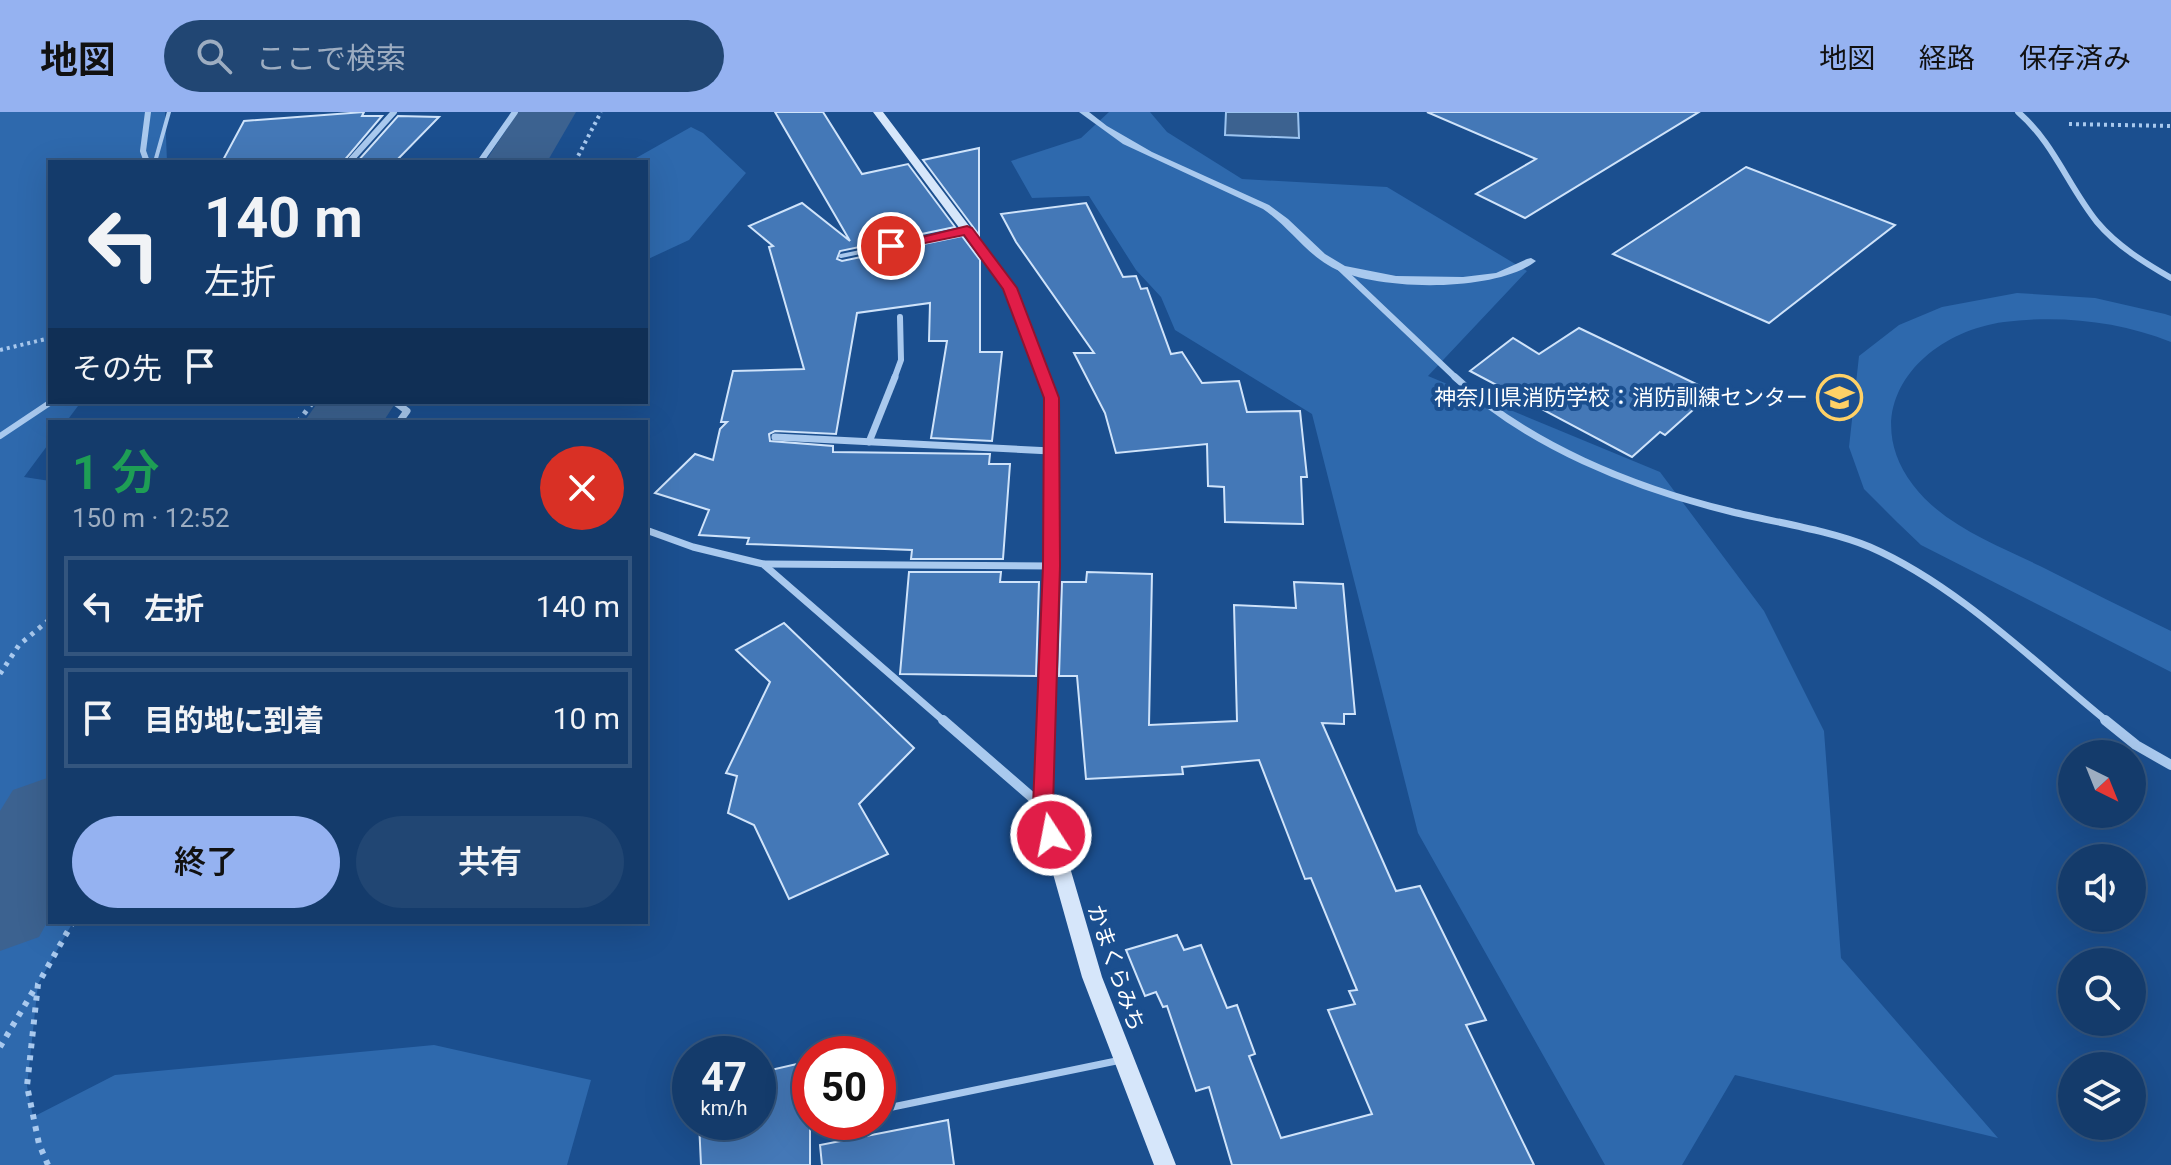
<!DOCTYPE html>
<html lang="ja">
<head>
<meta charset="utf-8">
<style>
  :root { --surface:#143b6b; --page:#214673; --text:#f1f3f6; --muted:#9dadc1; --line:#33557e; --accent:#95b2f1 }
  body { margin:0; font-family:Roboto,"Noto Sans JP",sans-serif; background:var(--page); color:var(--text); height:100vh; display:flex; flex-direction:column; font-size:30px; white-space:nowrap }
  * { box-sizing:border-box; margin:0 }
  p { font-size:26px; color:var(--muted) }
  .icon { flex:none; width:44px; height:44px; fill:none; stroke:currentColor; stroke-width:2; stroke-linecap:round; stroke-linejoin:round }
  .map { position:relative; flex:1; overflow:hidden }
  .details { position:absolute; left:48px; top:308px; width:600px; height:504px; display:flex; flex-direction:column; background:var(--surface); border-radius:0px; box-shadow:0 8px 32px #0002,0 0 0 2px var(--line) }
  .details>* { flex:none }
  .guide { position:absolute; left:48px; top:48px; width:600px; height:244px; border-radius:0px; box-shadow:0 8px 32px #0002,0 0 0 2px var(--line); background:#143b6b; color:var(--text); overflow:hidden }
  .needle { width:52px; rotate:137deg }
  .buttons { position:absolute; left:2058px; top:628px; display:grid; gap:16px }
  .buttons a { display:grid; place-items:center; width:88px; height:88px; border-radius:50%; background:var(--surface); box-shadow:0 8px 32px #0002,0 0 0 2px var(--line); font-size:40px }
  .speed { position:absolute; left:672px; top:924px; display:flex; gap:16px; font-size:40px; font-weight:700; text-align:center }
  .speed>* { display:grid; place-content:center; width:104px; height:104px; border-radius:50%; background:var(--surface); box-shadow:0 8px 32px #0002,0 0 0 2px var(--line); line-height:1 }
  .speed small { font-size:20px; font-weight:400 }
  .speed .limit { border:12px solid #d22; background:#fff; color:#111 }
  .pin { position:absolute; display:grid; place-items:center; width:68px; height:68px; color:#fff; margin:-34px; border:4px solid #fff; border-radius:50%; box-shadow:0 2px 8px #0007 }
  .me { position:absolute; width:88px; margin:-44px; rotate:349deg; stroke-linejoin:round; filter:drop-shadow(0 0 6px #0008) }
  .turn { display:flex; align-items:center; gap:28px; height:168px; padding:0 24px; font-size:36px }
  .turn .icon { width:104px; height:104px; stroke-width:2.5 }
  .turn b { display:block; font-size:56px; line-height:68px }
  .then { display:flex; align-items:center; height:76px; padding:0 24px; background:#0003; gap:16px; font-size:30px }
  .round { display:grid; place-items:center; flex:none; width:84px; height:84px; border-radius:42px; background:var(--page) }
  .summary { display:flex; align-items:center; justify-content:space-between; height:136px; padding:0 24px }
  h1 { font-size:48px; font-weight:600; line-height:60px; color:#1e9e55 }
  .cta { display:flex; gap:16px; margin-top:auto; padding:16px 24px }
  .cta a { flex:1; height:92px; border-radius:48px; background:var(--accent); color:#111; font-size:32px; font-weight:600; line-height:92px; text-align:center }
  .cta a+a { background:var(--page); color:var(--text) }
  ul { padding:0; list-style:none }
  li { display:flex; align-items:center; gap:24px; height:100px; margin:0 16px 12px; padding:0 8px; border:4px solid var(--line); border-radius:0px }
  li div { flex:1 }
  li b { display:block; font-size:30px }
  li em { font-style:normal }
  header { display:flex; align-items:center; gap:48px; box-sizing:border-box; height:112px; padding:0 40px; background:var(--accent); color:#111 }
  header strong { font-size:38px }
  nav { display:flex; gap:44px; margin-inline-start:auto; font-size:28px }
  .search { width:560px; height:72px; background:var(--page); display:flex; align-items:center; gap:20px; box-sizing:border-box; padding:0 28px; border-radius:44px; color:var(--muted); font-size:30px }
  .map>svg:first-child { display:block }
</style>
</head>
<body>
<header>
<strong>地図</strong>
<div class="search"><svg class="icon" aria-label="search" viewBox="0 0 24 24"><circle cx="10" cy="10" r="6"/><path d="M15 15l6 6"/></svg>ここで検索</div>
<nav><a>地図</a><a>経路</a><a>保存済み</a></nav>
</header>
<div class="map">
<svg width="2171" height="1053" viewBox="0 0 2171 1053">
  <rect width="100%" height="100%" fill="#1b4f8f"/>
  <!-- green -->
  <g fill="#2e69ad">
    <path d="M0,0H165L167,50H50V290H81L66,310H50V330L24,365L50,369V810H73L38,872L27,974L33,1005L115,963L434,933L591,968L567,1053H0Z"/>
    <path d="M1109,0H1150L1167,20L1242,67L1387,75L1527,159L1428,264L1660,360L1764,499L1824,619L1841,846L1998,1026L1735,963L1682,1053H1605L1418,721L1312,302L1175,218L1161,185L1136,158L1089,84L1032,86L1011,49L1081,26Z"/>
    <path d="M691,15L703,21L746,61L689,128L646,148V50H629Z"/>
    <path d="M2017,181L2095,186L2165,202L2171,204V230C2118,209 2061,203 2004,210C1922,221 1855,296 1913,373C1943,413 1997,433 2040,454C2084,476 2127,498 2171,519V560L1921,433L1898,411L1864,377L1849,335L1859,244L1899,213L1942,195Z"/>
  </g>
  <!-- water -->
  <path fill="#3c6290" stroke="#9cc4f0" stroke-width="2" d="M1226,0H1298L1299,26L1225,23Z"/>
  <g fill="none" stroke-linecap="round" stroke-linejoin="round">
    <!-- river -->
    <g fill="#3c6290" fill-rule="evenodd">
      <path d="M518,0H576L547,50H485Z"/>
      <path d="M318,290H396L383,310H304Z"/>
      <path d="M50,665V805L39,825L0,839V699L13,678Z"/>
    </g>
  </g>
  <!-- building -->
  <g fill="#4478b7" stroke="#cfe3fa" stroke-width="2">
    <path d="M364,0L362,4H382L343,50H222L244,9Z"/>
    <path d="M775,0H823L862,62L908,52L955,115L840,139L837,147L842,149L962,124L980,148V240H1002L992,329L931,326L947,229H929L930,191L857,201L836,322L775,319L769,322L770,329L833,334V340L990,342L989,352H1010L1003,447H911L912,438L747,432L749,426L699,423L709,398L655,381L695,342L713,348L720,317L727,310H721L733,259L804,257L769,135L773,134L749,114L802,91L850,129Z"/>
    <path d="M1427,0H1699L1525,106L1476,82L1536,47Z"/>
    <path d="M398,4L439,5L395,50H357Z"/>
    <path d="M979,36V123L923,48Z"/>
    <path d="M1746,55L1895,113L1769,211L1613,142Z"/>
    <path d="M1086,91L1123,165L1136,164L1141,177L1147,176L1171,242L1182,240L1202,271L1239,269L1247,300L1300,299L1307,365H1301L1303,412L1225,410L1224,375L1208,374L1207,332L1116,341L1105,301L1074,241H1094L1016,130L1001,102Z"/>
    <path d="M1579,216L1713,280L1665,323L1660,320L1632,345L1470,259L1513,226L1539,242Z"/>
    <path d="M909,460H1001L1000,470H1039L1036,564L900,562Z"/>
    <path d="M1087,460L1152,462L1149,613L1237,609L1234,493L1296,496L1294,470L1343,472L1355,602H1344V612L1322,611L1396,779L1420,774L1486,908L1466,913L1534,1053H1232L1209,975L1196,979L1167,894L1163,895L1156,880L1145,884L1126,838L1177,823L1184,838L1201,833L1227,896L1237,893L1255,942L1249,944L1281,1026L1372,1002L1328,898L1355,892L1349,879L1357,878L1311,766L1305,767L1259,648L1182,655L1183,662L1086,667L1077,564H1059L1062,470H1086Z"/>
    <path d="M784,511L914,636L859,692L888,742L789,787L754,713L728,701L737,664L726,661L770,570L736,538Z"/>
    <path d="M810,949V1053H701L699,1010H758V961Z"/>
    <path d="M948,1008L954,1053H822L820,1033Z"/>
  </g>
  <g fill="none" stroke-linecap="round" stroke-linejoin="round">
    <!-- path-far2 -->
    <g stroke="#a9c9ee" stroke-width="4" stroke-dasharray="3 4" stroke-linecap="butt">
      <path d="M2069,12L2171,14"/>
      <path d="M575,50L601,0"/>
      <path d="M0,238L50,226"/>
    </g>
    <!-- path-far1 -->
    <g stroke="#a9c9ee" stroke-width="5" stroke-dasharray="4 6" stroke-linecap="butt">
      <path d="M298,310L313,290"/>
      <path d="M0,562L19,533L50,507"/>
    </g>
    <!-- path -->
    <g stroke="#a9c9ee" stroke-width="6" stroke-dasharray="5 7" stroke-linecap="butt">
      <path d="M0,935L35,876"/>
      <path d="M48,1053L39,1032L27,974L38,872L73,810"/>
    </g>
    <!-- service-far2 -->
    <g stroke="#a9c9ee" stroke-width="4">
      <path d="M155,50L169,0"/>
      <path d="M841,144L967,118"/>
    </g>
    <!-- service-far1 -->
    <path stroke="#a9c9ee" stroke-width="6" d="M0,324L51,290"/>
    <!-- service -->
    <path stroke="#a9c9ee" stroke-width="7" d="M878,998L1121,948"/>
    <!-- minor-far2 -->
    <g stroke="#a9c9ee" stroke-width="6">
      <path d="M2018,0C2054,31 2068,74 2097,110C2117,134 2145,151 2171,166"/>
      <path d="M147,50L143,39L148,0"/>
      <path d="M349,50L394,0"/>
      <path d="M480,50L515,0"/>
      <path d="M1340,156L1457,267"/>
      <path d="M894,267L901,248L900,205"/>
    </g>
    <!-- minor-far1 -->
    <g stroke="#a9c9ee" stroke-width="7">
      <path d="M1455,265C1527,333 1634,376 1729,399C1773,410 1829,418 1870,435C1957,473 2034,550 2108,610"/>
      <path d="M395,290L407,299L399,310"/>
      <path d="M775,325L1051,339"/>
      <path d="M869,330L895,265"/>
      <path d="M646,418L693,435L763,452L945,610"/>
      <path d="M764,452L1051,454"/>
    </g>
    <!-- minor -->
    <g stroke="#a9c9ee" stroke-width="10">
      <path d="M943,608L1042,694"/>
      <path d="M2105,608L2136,633L2171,653"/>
    </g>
    <!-- tertiary -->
    <path fill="#a9c9ee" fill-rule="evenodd" d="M1079,0H1089L1107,14L1152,40L1269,93L1288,107L1325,142L1345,154L1396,164L1463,165L1496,161L1527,147L1531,146L1536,149C1496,181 1371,180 1328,153C1303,138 1287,113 1263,97L1123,32Z"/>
    <!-- secondary -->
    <path fill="#d6e6fa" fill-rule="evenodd" d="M873,0H883L1016,176L1058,286L1059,454L1052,694L1102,865L1176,1053H1154L1082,865L1034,694L1043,454L1044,286L1004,176Z"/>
  </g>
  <!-- route -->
  <path fill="#e11d48" stroke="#92132f" stroke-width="2" d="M967,114L972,116L1017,176L1059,286L1060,454L1053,694L1061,723L1051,731L1041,723L1033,694L1043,454L1044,286L1003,177L964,123L891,138L885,134Z"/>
  <!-- icons -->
  <defs>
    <symbol id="school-ring" viewBox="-11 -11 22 22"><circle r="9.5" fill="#1b4f8f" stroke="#ffd166" stroke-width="1.5"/><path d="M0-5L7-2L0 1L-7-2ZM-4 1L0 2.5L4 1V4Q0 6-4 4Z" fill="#ffd166"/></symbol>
  </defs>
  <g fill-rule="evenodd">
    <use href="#school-ring" x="1814" y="260" width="51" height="51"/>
  </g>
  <g text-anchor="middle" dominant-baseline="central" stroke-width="8" stroke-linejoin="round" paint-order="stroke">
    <!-- poi labels -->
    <g font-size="22" fill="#fff" stroke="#1b4f8f" text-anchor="end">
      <text x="1808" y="285">神奈川県消防学校：消防訓練センター</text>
    </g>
    <!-- street labels -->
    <g font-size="22" fill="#fff" stroke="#1b4f8f">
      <text transform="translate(1116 856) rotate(71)">かまくらみち</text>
    </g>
  </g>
</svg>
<div class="buttons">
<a><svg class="needle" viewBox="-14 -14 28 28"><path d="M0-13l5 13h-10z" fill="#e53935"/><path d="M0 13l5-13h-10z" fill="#9dadc1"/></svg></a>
<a><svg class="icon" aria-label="sound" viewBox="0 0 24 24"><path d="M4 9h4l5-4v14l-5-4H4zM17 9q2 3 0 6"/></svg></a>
<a><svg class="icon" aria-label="search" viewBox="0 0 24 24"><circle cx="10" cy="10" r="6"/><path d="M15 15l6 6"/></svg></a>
<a><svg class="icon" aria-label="layers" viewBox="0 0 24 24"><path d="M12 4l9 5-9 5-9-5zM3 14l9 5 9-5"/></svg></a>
</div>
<div class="speed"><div>47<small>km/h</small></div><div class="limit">50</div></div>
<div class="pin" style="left:891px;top:134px;background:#d93025"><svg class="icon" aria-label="arrive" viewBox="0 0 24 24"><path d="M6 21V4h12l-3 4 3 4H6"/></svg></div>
<svg class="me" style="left:1051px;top:723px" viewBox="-20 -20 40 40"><circle r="17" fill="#e11d48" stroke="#fff" stroke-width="3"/><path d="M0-11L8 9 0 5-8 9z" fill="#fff"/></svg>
<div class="guide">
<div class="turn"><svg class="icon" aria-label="left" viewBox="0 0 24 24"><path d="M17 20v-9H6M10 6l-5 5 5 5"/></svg><div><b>140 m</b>左折</div></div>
<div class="then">その先<svg class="icon" aria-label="arrive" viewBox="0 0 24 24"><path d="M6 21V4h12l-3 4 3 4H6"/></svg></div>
</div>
<section class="details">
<div class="summary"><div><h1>1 分</h1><p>150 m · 12:52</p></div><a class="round" style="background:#d93025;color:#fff"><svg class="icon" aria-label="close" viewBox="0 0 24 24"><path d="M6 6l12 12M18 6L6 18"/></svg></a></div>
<ul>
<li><svg class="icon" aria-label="left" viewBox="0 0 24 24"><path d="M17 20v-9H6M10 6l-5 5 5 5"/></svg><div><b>左折</b></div><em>140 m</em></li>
<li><svg class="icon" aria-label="arrive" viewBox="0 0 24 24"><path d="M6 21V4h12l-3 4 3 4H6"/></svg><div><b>目的地に到着</b></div><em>10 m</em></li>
</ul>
<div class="cta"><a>終了</a><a>共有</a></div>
</section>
</div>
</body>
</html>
